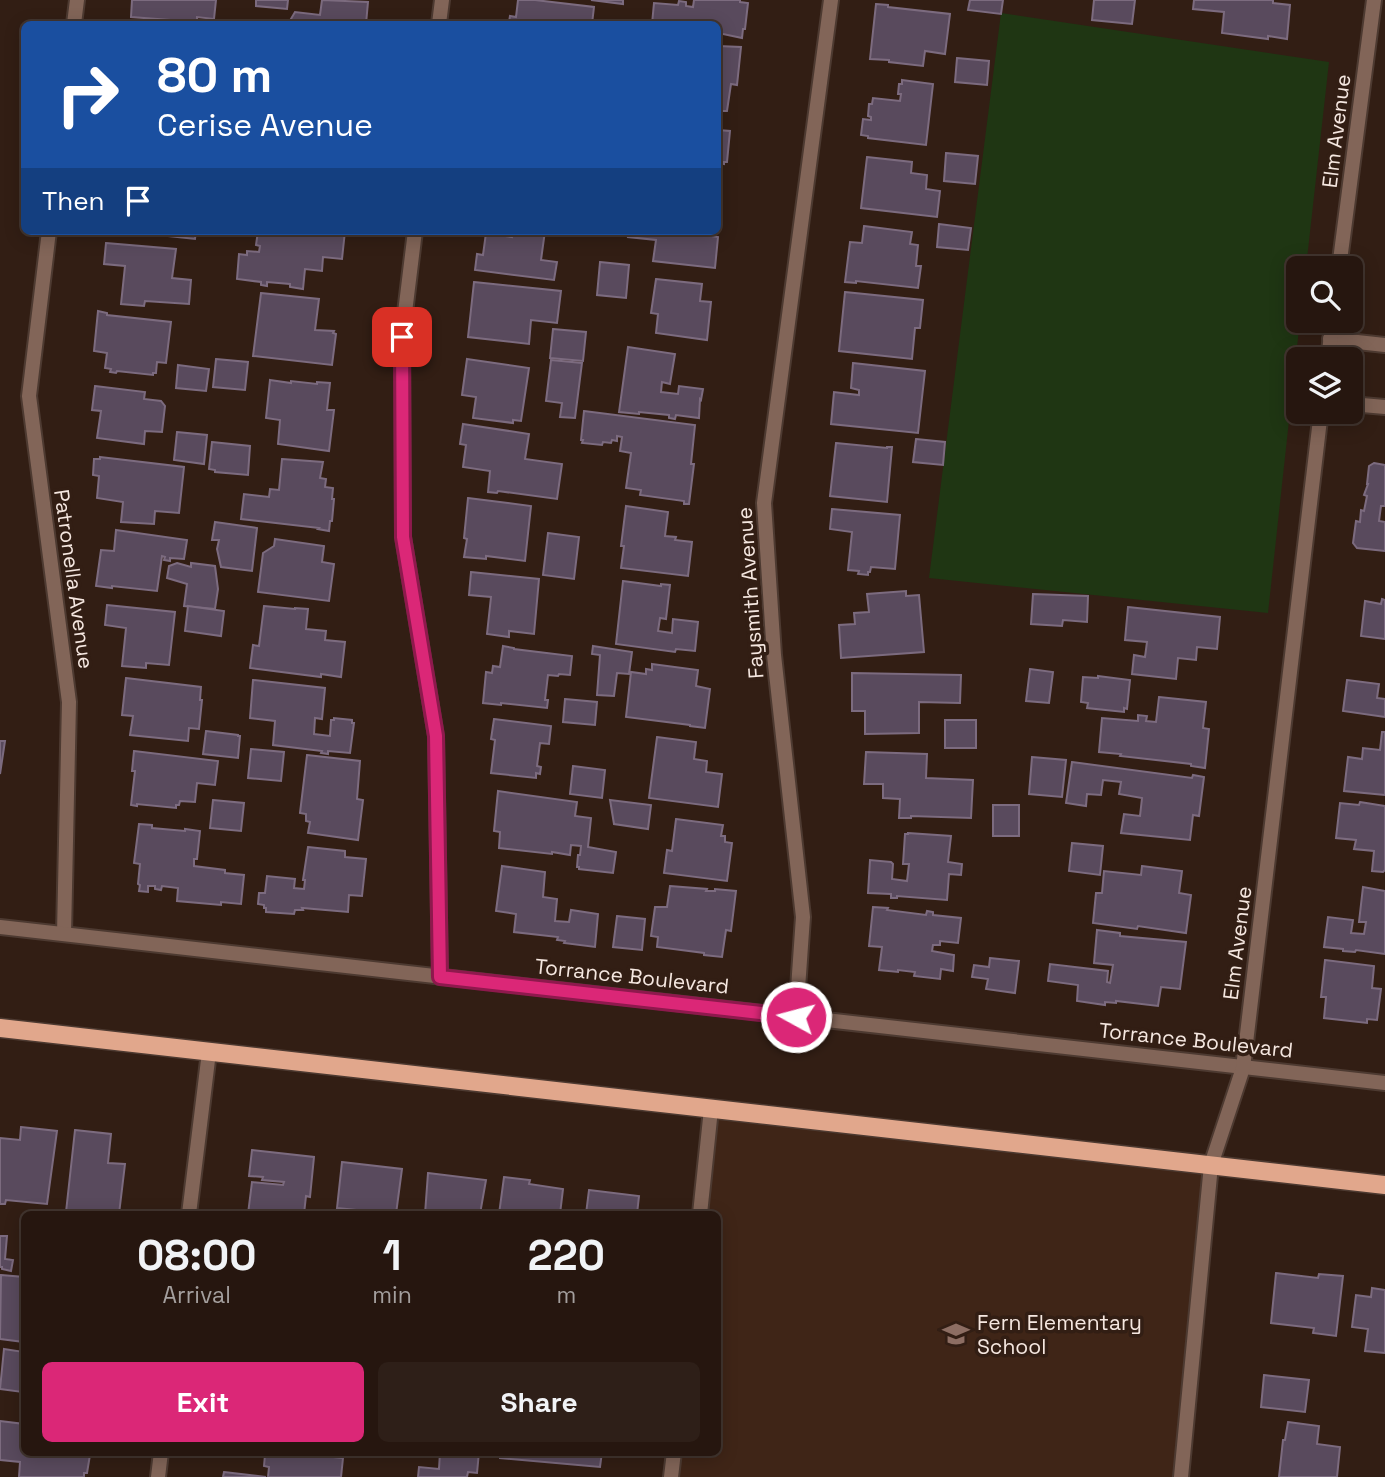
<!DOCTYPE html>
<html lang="en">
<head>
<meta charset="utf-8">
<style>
  :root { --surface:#26160f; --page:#2e1f18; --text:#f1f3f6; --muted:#a49f9e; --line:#42352f; --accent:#db2777 }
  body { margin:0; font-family:"Space Grotesk",sans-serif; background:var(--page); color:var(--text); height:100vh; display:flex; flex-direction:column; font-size:26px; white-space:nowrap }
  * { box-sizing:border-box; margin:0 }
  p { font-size:23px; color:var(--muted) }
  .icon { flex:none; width:38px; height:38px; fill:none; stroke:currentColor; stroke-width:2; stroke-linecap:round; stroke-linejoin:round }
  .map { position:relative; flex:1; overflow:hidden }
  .panel { position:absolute; left:21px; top:1211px; width:700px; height:245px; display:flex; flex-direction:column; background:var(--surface); border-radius:10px; box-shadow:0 4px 18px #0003,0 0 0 2px var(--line) }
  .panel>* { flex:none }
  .banner { position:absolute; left:21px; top:21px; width:700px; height:214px; border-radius:10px; box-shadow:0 4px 18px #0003,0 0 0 2px var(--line); background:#1a4fa0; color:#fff; overflow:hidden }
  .controls { position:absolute; left:1286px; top:256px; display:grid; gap:14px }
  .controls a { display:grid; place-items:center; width:77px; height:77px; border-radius:10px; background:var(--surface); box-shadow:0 4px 18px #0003,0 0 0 2px var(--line); font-size:35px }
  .pin { position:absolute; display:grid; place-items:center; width:60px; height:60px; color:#fff; margin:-30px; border-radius:14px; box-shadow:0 4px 10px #0006 }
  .me { position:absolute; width:77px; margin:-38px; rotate:277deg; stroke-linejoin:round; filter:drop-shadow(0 0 5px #0008) }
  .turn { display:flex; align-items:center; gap:24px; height:147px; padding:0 21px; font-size:32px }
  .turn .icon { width:91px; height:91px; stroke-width:2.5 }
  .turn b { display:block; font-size:49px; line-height:60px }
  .then { display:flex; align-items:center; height:66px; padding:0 21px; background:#0003; gap:14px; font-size:26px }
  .eta { display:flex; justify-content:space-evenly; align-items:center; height:119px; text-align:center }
  .eta b { font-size:42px; font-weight:700; line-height:49px }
  .button { display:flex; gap:14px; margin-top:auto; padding:14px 21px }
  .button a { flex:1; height:80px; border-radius:10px; background:var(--accent); color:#fff; font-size:28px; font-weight:700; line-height:80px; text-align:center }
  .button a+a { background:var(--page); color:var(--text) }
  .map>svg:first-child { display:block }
</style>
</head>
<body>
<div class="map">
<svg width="1385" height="1477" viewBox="0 0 1385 1477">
  <rect width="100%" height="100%" fill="#321e14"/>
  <!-- built -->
  <path fill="#3f2517" d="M711,1109L1211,1165L1181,1477H671L674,1453L718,1452V1214H700Z"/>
  <!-- green -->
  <path fill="#1f3613" d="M1001,13L1329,62L1306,268H1298V320H1300L1268,613L929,578Z"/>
  <!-- building -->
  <g fill="#594a5d" stroke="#7c6b7f" stroke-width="2">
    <path d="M132,0H216L214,19L197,17V22L131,17Z"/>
    <path d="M256,0H288L287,9L256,6Z"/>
    <path d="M322,0L368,2L366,24H288L295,12L320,15Z"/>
    <path d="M518,0H535L594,7L592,24H501V21L509,22L510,16L516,17Z"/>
    <path d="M591,0H623V4Z"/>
    <path d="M694,0H740V2L748,3L745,29H743L742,38L718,33V24H652L654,3L678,5L679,1L686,2V6L693,7Z"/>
    <path d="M970,0H1003L1001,14L968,10Z"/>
    <path d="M1094,0H1135L1132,24L1092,20Z"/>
    <path d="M1194,0H1273V3L1290,5L1287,39L1268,36V39L1222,33L1224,12L1193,9Z"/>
    <path d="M876,4L888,5V7L950,14L945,54L925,51L923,66L889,62V60L870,59Z"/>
    <path d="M718,46L741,47L737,85L731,84L727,111H718Z"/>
    <path d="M957,58L989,61L987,85L955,82Z"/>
    <path d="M902,80L933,84L926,145L868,138V136L861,135L863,119L871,120V117L868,116L869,104H872L873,98L900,101L901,94H898L899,84H902Z"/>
    <path d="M718,130L730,131L727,162H724V164L718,163Z"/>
    <path d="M946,153L978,156L975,184L944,181Z"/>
    <path d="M867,157L912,162L911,173L927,175L926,189L940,191L937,217L861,208Z"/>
    <path d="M939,224L971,228L968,250L937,247Z"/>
    <path d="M864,226L912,232L910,244L918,245L916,266H921L918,288L856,281V283L845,282L850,242L862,243Z"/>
    <path d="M141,231H196L195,239L141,233Z"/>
    <path d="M258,231H345L342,259L323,257L322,271L305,269L303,289L290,287V284L267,282V286L261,285V282L237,279L239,254L247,255V251L259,252L260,246L256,245Z"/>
    <path d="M513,231H545L541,260L557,262L554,280L475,270L477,254L483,255L486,233L512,237Z"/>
    <path d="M629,231H699L698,234L718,237L715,268L653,261L656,240L628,237Z"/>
    <path d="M106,243L176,249L172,278L191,280L189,304L145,301L144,306L121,304L125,266L104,264Z"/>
    <path d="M600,262L629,265L626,298L597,295Z"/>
    <path d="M656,279L702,284L700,301L711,302L707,340L656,333L658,314L651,313Z"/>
    <path d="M474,282L561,291L557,323L531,320L529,344L468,337Z"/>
    <path d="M845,292L923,300L920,328H915L912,359L839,351Z"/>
    <path d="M261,293L319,299L315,330L334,331L333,333L336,334L332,365L253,356Z"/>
    <path d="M98,311L107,313V315L171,322L166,363L157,362L156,373H153V375L117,371L116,373L110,372L111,369L105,368L107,353L94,351Z"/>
    <path d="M553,329L586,332L583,361L550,358Z"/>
    <path d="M628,347L675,354L670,384L662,382L661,392L678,394L679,386L703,389L701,400L700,399L699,418L676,415L675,419L669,418V415L639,412V414L619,412Z"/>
    <path d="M216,359L248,362L245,390L213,387Z"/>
    <path d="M467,359L529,368L521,421L513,420V423L473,418L476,397L462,395Z"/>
    <path d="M551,360L582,363L575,418L560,417L562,403L546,401Z"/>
    <path d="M853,363L925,371L918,433L831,424L834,392L859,395V390L851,388Z"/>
    <path d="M178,365L209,369L206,391L176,388Z"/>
    <path d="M270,380L291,383V381L317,384V382L330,383L327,410H334L329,451L278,444L280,420L266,418Z"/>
    <path d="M95,386L145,392L144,399L161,401L165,406L162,432L145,431L144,444L97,438L101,411L92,410Z"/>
    <path d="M584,411L695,425L691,464H694L689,504H684V501L640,495L641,490L626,488L631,453L620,451L622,437L617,436V441L612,440L611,443L603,442L602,445L582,443L583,440H581Z"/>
    <path d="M463,424L529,434L525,459L562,464L557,499L498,491L497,493L488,492L490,471L463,467L466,445L460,444Z"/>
    <path d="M177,432L207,435L204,464L174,460Z"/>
    <path d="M916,439L945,442L943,465L913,462Z"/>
    <path d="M212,442L250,446L248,475L215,472V470L209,469Z"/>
    <path d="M836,443L887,448V447H892L887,502L830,496Z"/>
    <path d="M100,457L184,467L179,513L155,511L154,524L121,522L123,502L97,498L99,476L93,475L94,459H100Z"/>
    <path d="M282,459L323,462L320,478L326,479L325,487L333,488L332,499H334L332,521H330L329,531L318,529L319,528L241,519L244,494L269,497L270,489L279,490Z"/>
    <path d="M1374,463L1385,465V506H1381L1379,521L1385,522V551L1357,548L1353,543L1356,521L1360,522L1361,510L1364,511L1367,496L1364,495L1368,484H1367L1369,466Z"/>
    <path d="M468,498L531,506L525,561L486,556V559L464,557L467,539L464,538Z"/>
    <path d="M626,506L668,512L665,536L676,537L675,540L692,542L688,576L621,568L624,546H621Z"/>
    <path d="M832,509L900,515L895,569L871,567L870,572H868V575L858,574L859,571L848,570L852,532L830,529Z"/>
    <path d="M215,522L257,528L252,571L221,567L217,549L219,540H212Z"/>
    <path d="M116,530L187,540L184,559L170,558V561L164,560L165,557L162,556L157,591L112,586V588L96,586L101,550L114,551Z"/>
    <path d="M548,533L579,537L574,579L543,575Z"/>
    <path d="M275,539L324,546L322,562L334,564L329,601L258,592L263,553L274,546Z"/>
    <path d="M177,563L191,567V563L215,566L218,589L215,609L184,606L187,584L167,578L169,566Z"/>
    <path d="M471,572L539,579L534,634L509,631V637L487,634L491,597L469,595Z"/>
    <path d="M623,581L661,586V584L670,585L666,619L660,618L658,631L672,633L673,619L698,622L695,651L676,649L675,652L616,644Z"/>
    <path d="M906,591V596L919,595L924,652L841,658L839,625L855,624L854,613L869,612L867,594Z"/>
    <path d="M1033,594L1088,596L1087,622L1063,620L1062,626L1031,624Z"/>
    <path d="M1382,599L1385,600V639L1361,636L1365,601L1381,604Z"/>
    <path d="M107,605L175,612L169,665L146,663V668L122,666L126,628L105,625Z"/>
    <path d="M188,606L224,611L221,636L185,631Z"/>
    <path d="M264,606L295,609V608L308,609L306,629L326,631L325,640L345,642L341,677L321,674V677L250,668L253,645L259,646Z"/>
    <path d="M1128,607L1220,617L1217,649L1197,647L1196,660L1178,658L1176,679L1132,674L1134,655L1145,657L1147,642L1125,640Z"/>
    <path d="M503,646L514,648V649L572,656L570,675L559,674L558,676L548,675L545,700H548L547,708L501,703V705L483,703L486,672L492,673L493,666L500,667Z"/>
    <path d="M593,646L632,652L629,674L617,673L614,696L597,695L600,655L592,654Z"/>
    <path d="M652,664L698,670L696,686L710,689L705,728L690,726V725L626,717L631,672L646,674V669L652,670Z"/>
    <path d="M1030,669L1053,672L1049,703L1026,701Z"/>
    <path d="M852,673L961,675L960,703L919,702V733L865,734V711H852Z"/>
    <path d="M1098,676L1130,680L1127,709L1124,708V712L1087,708L1088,703L1081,702L1083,677L1098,678Z"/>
    <path d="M126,678L201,687L200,700H202L199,729L189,728L188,741L130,735L133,716L122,715Z"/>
    <path d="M253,680L325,688L322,719L315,718L314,734L330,736L331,720H334V718L352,720V723H354L350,753L328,751V754L321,753L322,751L273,745L275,721L250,718Z"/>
    <path d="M1347,680L1379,684L1377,698L1385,699V717L1343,711Z"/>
    <path d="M1159,697L1206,702L1203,728L1209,729L1205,768L1191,766V764L1120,756L1121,754L1099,752L1102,718L1138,721V715L1147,716L1146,721L1156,722Z"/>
    <path d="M565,699L597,702L595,725L563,722Z"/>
    <path d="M494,719L551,726L549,744L540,743L537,766L541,767L540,774L536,773V778L491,773L495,740L491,739Z"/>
    <rect x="945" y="720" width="31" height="28"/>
    <path d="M206,731L238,735V736H240L238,758L203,754Z"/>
    <path d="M1382,732H1385V795L1344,791L1348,757L1362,759L1363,748L1380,750Z"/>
    <path d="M657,737L696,742L694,759L707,761L706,772L722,774L718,807L649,798Z"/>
    <path d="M0,741H5L0,774Z"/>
    <path d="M251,749L284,752L281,781L248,778Z"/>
    <path d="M134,751L218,761L215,785L197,783L195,802L180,801L179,805H176V808L137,804V806L131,805L135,771H132Z"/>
    <path d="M866,752L927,754L926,778L973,780L971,818L911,816V818H899L900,799L883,798V784H864Z"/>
    <path d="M307,755L360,761L357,799L363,800L358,840L308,833L310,822L306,821V814L300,813Z"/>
    <path d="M1032,757L1066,760L1062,797L1029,794Z"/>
    <path d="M1072,762L1192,778L1193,775L1204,777L1199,816L1193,815L1190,840L1121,833L1124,814L1140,816L1142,798L1119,794L1121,782L1103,780L1101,795L1087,794L1086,806L1066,803Z"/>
    <path d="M573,766L605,770L602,798L570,794Z"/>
    <path d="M498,791L577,802L575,816L591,818L588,847L616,852L613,873L579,869V867H577L578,855H580L581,846L571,845L570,855L552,852V854L499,848L500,832L494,831Z"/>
    <path d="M213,800L244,803L241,831L210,828Z"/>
    <path d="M610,800L651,805L648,829L614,824Z"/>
    <path d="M1360,802L1385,806V870L1383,872L1372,871L1374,851L1354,849L1356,840L1336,838L1340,803L1359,805Z"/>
    <rect x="993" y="805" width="26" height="31"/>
    <path d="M676,819L723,825L721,836H725V842L732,843L727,881L664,873L667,850L672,851Z"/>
    <path d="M139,824L152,825V828L185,831V829L200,831L197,859H194V866L225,870V873L244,875L241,904L221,902V905L177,901L178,888L162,886L161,890L155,889V886H148V892L139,891L140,885L138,884L140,864L134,863Z"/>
    <path d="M908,833L951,836L948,862L962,864L961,875L949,874L947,900L897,896V898H891V894L868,893L870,860L891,862L893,864L892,879L907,881L909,864H903L905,834H908Z"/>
    <path d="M1072,843L1103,846L1100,875L1069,871Z"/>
    <path d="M308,847L345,851V857L366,859L362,896L349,895L348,912L302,908L303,910H295L294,914L266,912V908H264V905L258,904L259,893H265L267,876L295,879L294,888L304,889L305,880H303Z"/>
    <path d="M502,866L545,872L543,897L557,899L555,921L569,922L571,910L598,914L595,947L564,943L565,941L557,940L558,937L514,932L516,914L496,911Z"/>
    <path d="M1142,866L1182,871L1179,893L1191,895L1186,933L1138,926L1137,929L1093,923L1096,893H1102L1104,871L1141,875Z"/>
    <path d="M670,886L707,889L706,891H715V889L736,891L731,931L726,930L722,957L704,955V953L657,947L658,937L651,936L655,907H667Z"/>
    <path d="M1363,887L1385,891V954L1356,950L1355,952L1343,951V949L1324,947L1328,917L1353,920L1351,933L1364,934L1366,922H1359Z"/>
    <path d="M873,907L888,908L887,910L926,915L927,911L933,912V915L961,918L958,943L940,941V945H933L932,951L954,955L953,971L941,969L940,979L914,976L915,972L898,970V972L879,970L882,947L869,946Z"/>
    <path d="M617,916L645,919L642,950L613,947Z"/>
    <path d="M1097,930L1120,933V936L1186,942L1180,989L1161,987L1158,1006L1116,1001V1003L1105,1002V1005L1077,1001L1078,985L1048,981L1050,964L1108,971L1107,982L1110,983L1113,965L1094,963Z"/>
    <path d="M990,958L1019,961L1015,993L986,989L988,979L972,977L974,965L989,967Z"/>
    <path d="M1325,960L1374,966L1372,988L1381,989L1377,1020L1367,1019V1023L1324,1018L1326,997H1321Z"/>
    <path d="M21,1127L57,1131L47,1204L6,1200L5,1204H0V1138L20,1140Z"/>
    <path d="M75,1130L111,1134L108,1163L125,1164L119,1214H60V1212H66Z"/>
    <path d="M252,1150L314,1157L310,1197L306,1196L304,1214H248L252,1182L283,1185L284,1182L262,1180L263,1177L249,1176Z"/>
    <path d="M342,1162L402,1169L396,1214L337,1208Z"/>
    <path d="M428,1173L486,1180L480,1214H425Z"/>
    <path d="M504,1177L530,1180L529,1184L563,1189L560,1214H499Z"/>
    <path d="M589,1190L639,1196L637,1214H586Z"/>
    <path d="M0,1236H7L5,1259L13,1260L11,1271L2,1269V1267H0Z"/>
    <path d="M1276,1273L1318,1278L1319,1274L1343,1276L1336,1336L1313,1333L1314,1328L1271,1323Z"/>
    <path d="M1,1275L24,1277V1342L0,1339Z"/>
    <path d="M1372,1288L1385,1290V1353L1365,1351L1368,1329L1352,1327L1356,1295L1371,1297Z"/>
    <path d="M4,1349L24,1352V1402H22L23,1392L0,1389Z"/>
    <path d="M1264,1375L1309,1380L1305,1412L1261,1407Z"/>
    <path d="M0,1421L24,1424V1452H87V1454L90,1455L87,1473H84V1477H19L20,1462L0,1460Z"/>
    <path d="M1288,1422L1319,1426L1317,1444L1340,1447L1337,1477H1279L1283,1440H1285Z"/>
    <path d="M269,1452H284L343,1458L341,1477H268L269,1467L264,1466L265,1455Z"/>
    <path d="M440,1452H479L477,1473L468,1472L467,1477H418L419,1467L439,1469Z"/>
    <path d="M500,1452H602L600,1467L500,1458Z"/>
    <path d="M224,1472L266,1477H223Z"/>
  </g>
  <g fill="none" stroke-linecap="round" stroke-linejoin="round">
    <defs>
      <g id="street">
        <path d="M74,24L77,0"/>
        <path d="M439,24L442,0"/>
        <path d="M49,231L29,396L69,702L64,934"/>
        <path d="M415,231L402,337L403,537L436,736L440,977"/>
        <path d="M1339,268L1374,0"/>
        <path d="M1330,339L1385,345"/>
        <path d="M1328,359L1333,320"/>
        <path d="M1351,404L1385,407"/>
        <path d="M0,927L1385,1083"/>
        <path d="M796,1017L803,917L774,655L764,503L831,0"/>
        <path d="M189,1214L209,1052"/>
        <path d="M700,1214L711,1109"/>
        <path d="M158,1477L161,1452"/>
        <path d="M671,1477L674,1452"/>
        <path d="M1181,1477L1211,1165L1243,1068L1321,411"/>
      </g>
      <path id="primary" d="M0,1028L1385,1185"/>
    </defs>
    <!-- street casing -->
    <use href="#street" stroke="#4d3a31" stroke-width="18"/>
    <!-- primary casing -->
    <use href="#primary" stroke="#4d3a31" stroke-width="21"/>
    <!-- street -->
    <use href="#street" stroke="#826558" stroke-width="14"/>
    <!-- primary -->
    <use href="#primary" stroke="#e1a78c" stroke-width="18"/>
  </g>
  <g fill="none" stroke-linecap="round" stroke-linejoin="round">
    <defs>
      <path id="route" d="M402,337L403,537L436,736L440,977L796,1017"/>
    </defs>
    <!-- route casing -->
    <use href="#route" stroke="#8e194d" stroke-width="18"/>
    <!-- route -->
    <use href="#route" stroke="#db2777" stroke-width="12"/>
  </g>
  <!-- icons -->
  <defs>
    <symbol id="school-bare" viewBox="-9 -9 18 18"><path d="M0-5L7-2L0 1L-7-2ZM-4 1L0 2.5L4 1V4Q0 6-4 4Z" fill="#8d6e63" stroke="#321e14" stroke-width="2.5" paint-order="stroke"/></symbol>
  </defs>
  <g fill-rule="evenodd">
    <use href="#school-bare" x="937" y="1315" width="38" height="38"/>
  </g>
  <g text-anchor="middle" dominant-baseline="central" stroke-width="7" stroke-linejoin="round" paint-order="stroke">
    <!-- street labels -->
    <g font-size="21" fill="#f5e7e0" stroke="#321e14">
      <text transform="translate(1336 131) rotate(-83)">Elm Avenue</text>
      <text transform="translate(74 579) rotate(82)">Patronella Avenue</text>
      <text transform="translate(750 593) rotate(-94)">Faysmith Avenue</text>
      <text transform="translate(1237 943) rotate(-83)">Elm Avenue</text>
      <text transform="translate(632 976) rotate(6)">Torrance Boulevard</text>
      <text transform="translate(1196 1040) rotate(6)">Torrance Boulevard</text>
    </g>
    <!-- poi labels -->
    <g font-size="21" fill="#f5e7e0" stroke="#321e14" text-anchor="start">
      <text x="977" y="1322">Fern Elementary<tspan x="977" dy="24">School</tspan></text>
    </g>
  </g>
</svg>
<div class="controls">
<a><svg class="icon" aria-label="search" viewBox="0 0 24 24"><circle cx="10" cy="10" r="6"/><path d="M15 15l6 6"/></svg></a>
<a><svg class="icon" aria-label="layers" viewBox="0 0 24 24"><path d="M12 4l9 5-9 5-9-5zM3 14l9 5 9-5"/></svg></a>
</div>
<div class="pin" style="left:402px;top:337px;background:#d93025"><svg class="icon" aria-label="arrive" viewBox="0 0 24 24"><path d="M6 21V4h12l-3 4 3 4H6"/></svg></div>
<svg class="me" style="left:796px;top:1017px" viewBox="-20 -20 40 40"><circle r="17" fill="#db2777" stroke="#fff" stroke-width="3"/><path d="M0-11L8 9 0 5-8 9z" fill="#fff"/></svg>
<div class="banner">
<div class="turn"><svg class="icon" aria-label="right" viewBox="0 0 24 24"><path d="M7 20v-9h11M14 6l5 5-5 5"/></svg><div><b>80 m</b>Cerise Avenue</div></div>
<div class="then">Then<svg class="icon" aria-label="arrive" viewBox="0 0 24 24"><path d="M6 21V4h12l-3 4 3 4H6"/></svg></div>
</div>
<section class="panel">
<div class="eta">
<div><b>08:00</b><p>Arrival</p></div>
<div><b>1</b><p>min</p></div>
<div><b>220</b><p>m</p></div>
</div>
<div class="button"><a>Exit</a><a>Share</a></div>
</section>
</div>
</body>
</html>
